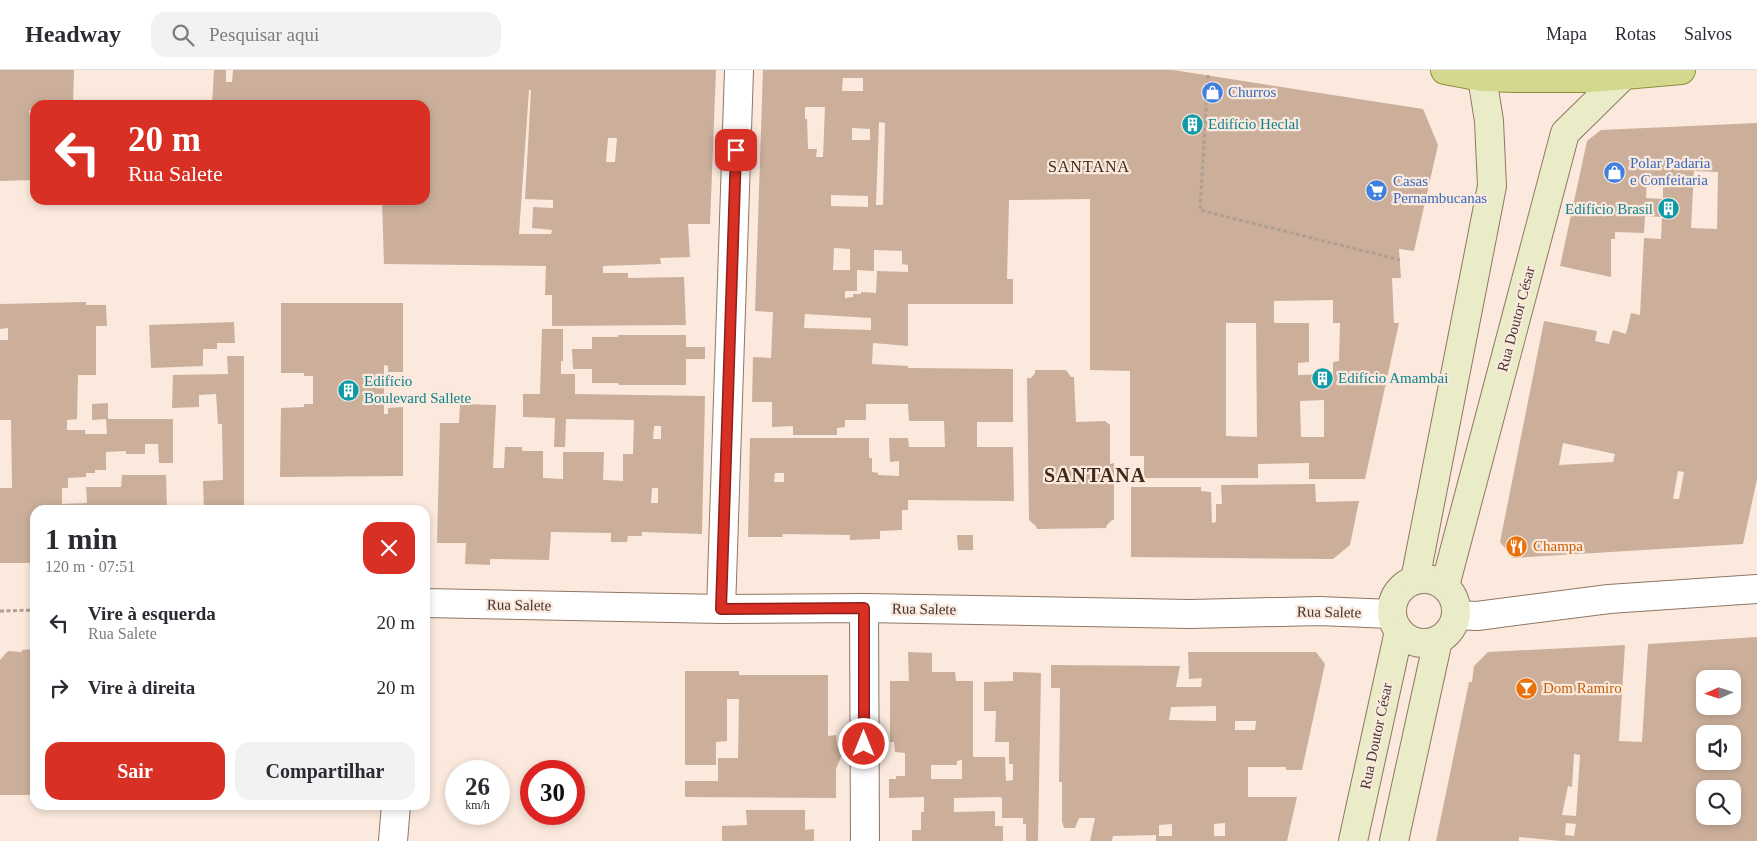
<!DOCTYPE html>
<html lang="pt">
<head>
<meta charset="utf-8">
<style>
  :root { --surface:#fff; --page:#f2f2f3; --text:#2b2b33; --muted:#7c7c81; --line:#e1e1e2; --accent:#d93025 }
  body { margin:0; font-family:Georgia,serif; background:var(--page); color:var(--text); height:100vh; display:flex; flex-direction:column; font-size:19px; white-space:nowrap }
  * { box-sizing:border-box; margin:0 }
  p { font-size:16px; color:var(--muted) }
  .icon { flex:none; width:28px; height:28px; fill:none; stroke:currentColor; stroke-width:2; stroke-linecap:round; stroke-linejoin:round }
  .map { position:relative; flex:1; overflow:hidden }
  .drawer { position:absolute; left:30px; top:435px; width:400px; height:305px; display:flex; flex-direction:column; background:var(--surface); border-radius:15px; box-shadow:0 2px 8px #0003 }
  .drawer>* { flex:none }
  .banner { position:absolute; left:30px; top:30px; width:400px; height:105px; border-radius:15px; box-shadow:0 2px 8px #0003; background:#d93025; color:#fff; overflow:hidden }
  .needle { width:32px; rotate:267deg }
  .buttons { position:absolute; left:1696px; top:600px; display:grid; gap:10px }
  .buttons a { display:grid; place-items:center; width:45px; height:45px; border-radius:10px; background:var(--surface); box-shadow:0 2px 8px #0003; font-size:25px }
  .speed { position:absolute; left:445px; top:690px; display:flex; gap:10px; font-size:25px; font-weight:700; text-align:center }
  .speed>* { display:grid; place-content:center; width:65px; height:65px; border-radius:50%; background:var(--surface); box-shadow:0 2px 8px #0003; line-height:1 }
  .speed small { font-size:12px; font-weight:400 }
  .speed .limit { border:8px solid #d22; background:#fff; color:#111 }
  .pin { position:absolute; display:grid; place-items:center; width:42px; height:42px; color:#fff; margin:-21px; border-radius:10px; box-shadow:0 2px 8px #0006 }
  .me { position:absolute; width:55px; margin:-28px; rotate:0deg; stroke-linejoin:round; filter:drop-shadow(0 0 4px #0008) }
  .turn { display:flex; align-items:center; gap:18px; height:105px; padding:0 15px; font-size:22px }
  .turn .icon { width:65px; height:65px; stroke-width:2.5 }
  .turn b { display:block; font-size:35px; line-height:42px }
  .round { display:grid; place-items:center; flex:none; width:52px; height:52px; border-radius:15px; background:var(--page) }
  .headline { display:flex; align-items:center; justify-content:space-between; height:85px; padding:0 15px }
  h1 { font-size:30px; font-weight:700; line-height:38px }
  .button { display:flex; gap:10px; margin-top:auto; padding:10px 15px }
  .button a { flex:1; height:58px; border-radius:15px; background:var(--accent); color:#fff; font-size:20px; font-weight:700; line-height:58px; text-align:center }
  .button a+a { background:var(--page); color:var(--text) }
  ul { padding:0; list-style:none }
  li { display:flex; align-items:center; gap:15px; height:65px; padding:0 15px }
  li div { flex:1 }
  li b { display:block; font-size:19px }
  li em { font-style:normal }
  header { display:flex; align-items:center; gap:30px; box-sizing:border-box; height:70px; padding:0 25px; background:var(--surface); border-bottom:1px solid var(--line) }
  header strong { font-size:24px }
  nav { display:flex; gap:28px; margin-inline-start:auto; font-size:18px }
  .search { width:350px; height:45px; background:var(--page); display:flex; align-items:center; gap:12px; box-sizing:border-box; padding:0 18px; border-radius:15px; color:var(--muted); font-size:19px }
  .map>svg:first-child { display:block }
</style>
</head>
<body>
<header>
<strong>Headway</strong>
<div class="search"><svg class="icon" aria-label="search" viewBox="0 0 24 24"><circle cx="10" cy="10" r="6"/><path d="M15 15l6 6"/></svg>Pesquisar aqui</div>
<nav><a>Mapa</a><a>Rotas</a><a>Salvos</a></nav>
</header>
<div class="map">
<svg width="1757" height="771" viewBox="0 0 1757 771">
  <rect width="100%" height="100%" fill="#fbe9dd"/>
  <!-- building -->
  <g fill="#cbaf9b" fill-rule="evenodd">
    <path d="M0,0H74L73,35H35V40H29L30,49H35V110L0,111Z"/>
    <path d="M214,0H226V12H232L233,0H716L710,154H688L690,187L660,188L661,194L603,196V203H628V208L684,207L686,255L552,256V225H545L546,196L384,194L382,130H425V35H212ZM529,20H531L525,129L553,130V138L533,137L532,158L552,160L551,164H519ZM608,68H617L615,92H606Z"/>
    <path d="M763,0H1173L1423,39L1438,75L1414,181L1399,179L1401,208H1392L1394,253H1399L1365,409H1309V393L1258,394V408H1144V386H1130V301L1090,300V129L1009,130L1007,209H1013V234H908V276L873,273L872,294L908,296V298L1013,299V352H977V377H1013L1014,431L908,430V440H902V460L880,461V469L850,470V465L782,464L783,467H748L750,368H869V388H872V402L878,403V405L899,406V391L890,392L889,368H908L909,377H945L944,351H909L908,334H866V350H845V357L837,358V365H793V356L772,357V332H752L753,287L771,288L773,242L755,241ZM843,8H863V21H842ZM805,37H825L823,87H816L817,79H808L807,49H805ZM879,52L885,53L883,135H876ZM852,58L870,59V70H852ZM831,125L868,126V137L831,136ZM834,178L850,179V200H833ZM874,180L902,181V194L908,195V202L877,201L876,223L861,222V224H853V227L845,228V221H857V200L874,201ZM1333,230V253H1340L1339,291L1333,292V304L1298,305V293L1309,292V253H1274V231ZM805,244L871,248V260L804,258ZM1226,253H1256L1257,367L1226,366ZM1324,330V367H1301L1300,331ZM775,403H784V412H774Z"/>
    <path d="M1757,53V409L1743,474L1513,488L1500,472L1544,251L1597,261L1595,271L1609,274L1613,260L1626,264L1631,243L1640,245L1644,168L1661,169L1662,147L1645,146L1644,163L1615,162V169H1611V207L1560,196L1587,71L1601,60ZM1694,101L1718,102L1717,159L1691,158ZM1647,107H1663V129L1646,128ZM1563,373L1615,384L1613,392L1559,395ZM1678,401L1684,402L1679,429H1673Z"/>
    <path d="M86,232V235H106L107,256H96V305H78L77,349L67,350V360H85V364H107L106,349L92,350V334L108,333V349H173V393H159L158,374H145V384H126V381L106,382V400H95V403H86V407L68,408V418H62V434L87,433L86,417H121L122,405H166L167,440H35V493H0V418H12L11,350H0V270H8V258L0,259V234Z"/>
    <path d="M281,233H403V302H388V296L384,295V344H388V338L403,337V406L280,407L281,338L304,337V334H313V306H304V303H281Z"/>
    <path d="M234,252L235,273H217V279H203V296L151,298L149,255Z"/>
    <path d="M542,259H563V291H561V304H575V324L705,326L702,464L642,462V466H628L627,472H611V463L551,462L549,490L490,489V495L465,494L466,473H437L440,353H459L460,334L496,335L493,398H504L505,377H522V381H543V408L563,409V382H604L603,410L623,411V384H633L634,350L566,349L565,377H554L555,348L523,347V324H540ZM654,356H661V369H653ZM652,418H658V433H651Z"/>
    <path d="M618,265H686V277H705V289H686V315H619L618,313H592V299H573L572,279H592V267H618Z"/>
    <path d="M227,286H244V440H204L203,411L223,410L222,354H218L216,324L199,325V337L172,338L173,305L228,304Z"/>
    <path d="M1035,300H1066L1071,307H1074L1076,352L1105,351L1110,355V394L1114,393V450H1112L1107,455L1106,458L1037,459L1036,456L1029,450L1027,308H1031L1035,303Z"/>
    <path d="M1315,414L1316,432L1359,431L1350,475L1333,489L1131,487V417H1201V421L1211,422L1212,453L1216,452V434H1222L1221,415Z"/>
    <path d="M957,465H973V480H958Z"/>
    <path d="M1757,567V771H1561L1519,767V771H1436L1469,612H1472L1474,596L1488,582L1625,575L1619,671L1642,672L1648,574ZM1705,609H1732V636H1705ZM1705,664H1732V691H1705ZM1574,684L1580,685L1576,746L1562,745L1568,716L1572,717ZM1705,719H1732V746H1705ZM1566,753L1576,754L1574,766L1565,765Z"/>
    <path d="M35,579V725H0V590L8,581L22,582V580Z"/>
    <path d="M908,582L932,583V602H955L956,611H973V687H1005L1006,711L1013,710V694H1009V672H995L996,641H984V612L1013,611V602L1041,603L1038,771H1026V754H1023V748H1002V728L999,727L954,728V742L995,741V756H1003V771H912V760H921V742H924V727L889,728V709H896V706H905V683L895,682L894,672H890V611H909ZM962,690V709H931V695H957V691Z"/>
    <path d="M1188,582H1316L1325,594L1302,700H1286V697H1248V727H1297L1287,771H1156V765L1113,766L1112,771H1090L1095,748H1079L1075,758H1064L1062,751V712H1059L1060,618H1051V595L1180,596L1176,617H1201L1202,608L1189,609ZM1216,636V651L1169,650L1171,637ZM1235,651H1256L1255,660H1235ZM1225,753V766H1214V754ZM1172,754V766H1159V755Z"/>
    <path d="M685,601H739V605H828V666L836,665L837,677H844V680L836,699V728L685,727V711H718V688H738L739,629H727V671L716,672V695H685Z"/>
    <path d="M746,740H805V760L814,759V771H722V756L747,755Z"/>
  </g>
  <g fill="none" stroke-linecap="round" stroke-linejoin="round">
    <defs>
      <g id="street">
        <path d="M425,533L721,539L864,538L1190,544L1319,541L1392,544"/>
        <path d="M864,538L865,771"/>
        <path d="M721,539L739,0"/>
        <path d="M1456,545L1477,546L1609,529L1757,519"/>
        <path d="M393,771L396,735"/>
      </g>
      <g id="secondary">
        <circle cx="1424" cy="541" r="32"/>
        <path d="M1415,510L1492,116L1489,51L1482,7"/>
        <path d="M1445,516L1565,63L1624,5"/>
        <path d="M1353,771L1399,561"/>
        <path d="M1394,771L1438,570"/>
      </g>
      <path id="primary" d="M1445,0L1482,7L1514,8H1590L1681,0"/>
    </defs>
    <!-- street casing -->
    <use href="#street" stroke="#907663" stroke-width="30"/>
    <!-- secondary casing -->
    <use href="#secondary" stroke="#907663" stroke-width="30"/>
    <!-- primary casing -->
    <use href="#primary" stroke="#8e8f3c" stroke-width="30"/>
    <!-- path -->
    <g stroke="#af9f95" stroke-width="3" stroke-dasharray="4 2.5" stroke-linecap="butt">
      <path d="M1208,5L1200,140L1400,190"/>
      <path d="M0,541L35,540"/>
    </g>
    <!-- street -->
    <use href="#street" stroke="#fff" stroke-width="28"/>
    <!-- secondary -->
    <use href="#secondary" stroke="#e9ecc7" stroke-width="28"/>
    <!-- primary -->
    <use href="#primary" stroke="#d4d88e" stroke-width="28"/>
  </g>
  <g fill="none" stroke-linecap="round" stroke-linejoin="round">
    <defs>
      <path id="route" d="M736,80L721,539L864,538V674"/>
    </defs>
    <!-- route casing -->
    <use href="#route" stroke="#8d1f18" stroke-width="12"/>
    <!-- route -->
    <use href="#route" stroke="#d93025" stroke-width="9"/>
  </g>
  <!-- icons -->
  <defs>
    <symbol id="shop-disc" viewBox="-11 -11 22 22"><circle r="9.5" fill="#3f7fe0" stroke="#fbe9dd"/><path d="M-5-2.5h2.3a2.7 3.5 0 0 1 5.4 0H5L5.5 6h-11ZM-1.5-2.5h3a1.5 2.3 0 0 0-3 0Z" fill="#fff"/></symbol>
    <symbol id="building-disc" viewBox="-11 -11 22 22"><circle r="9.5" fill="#0f9aa8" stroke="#fbe9dd"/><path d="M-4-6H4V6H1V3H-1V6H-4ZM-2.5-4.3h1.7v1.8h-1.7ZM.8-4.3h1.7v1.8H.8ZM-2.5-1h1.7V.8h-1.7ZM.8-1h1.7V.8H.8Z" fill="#fff"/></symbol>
    <symbol id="supermarket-disc" viewBox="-11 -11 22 22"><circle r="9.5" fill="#3f7fe0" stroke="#fbe9dd"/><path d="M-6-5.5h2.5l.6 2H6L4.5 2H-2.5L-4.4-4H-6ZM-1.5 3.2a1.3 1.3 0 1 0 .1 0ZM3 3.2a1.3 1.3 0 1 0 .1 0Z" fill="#fff"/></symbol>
    <symbol id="restaurant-disc" viewBox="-11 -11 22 22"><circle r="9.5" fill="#e8710a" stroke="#fbe9dd"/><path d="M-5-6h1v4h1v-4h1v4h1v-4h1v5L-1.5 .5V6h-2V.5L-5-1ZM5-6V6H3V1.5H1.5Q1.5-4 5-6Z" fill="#fff"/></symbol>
    <symbol id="bar-disc" viewBox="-11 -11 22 22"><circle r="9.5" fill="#e8710a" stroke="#fbe9dd"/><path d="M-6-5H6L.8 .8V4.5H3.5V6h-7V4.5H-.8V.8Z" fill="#fff"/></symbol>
  </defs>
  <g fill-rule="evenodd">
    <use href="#shop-disc" x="1200" y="10" width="25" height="25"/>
    <use href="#building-disc" x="1180" y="42" width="25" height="25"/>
    <use href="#shop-disc" x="1602" y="90" width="25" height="25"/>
    <use href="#supermarket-disc" x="1364" y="108" width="25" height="25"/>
    <use href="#building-disc" x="1656" y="126" width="25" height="25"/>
    <use href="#building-disc" x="1310" y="296" width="25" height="25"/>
    <use href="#building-disc" x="336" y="308" width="25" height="25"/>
    <use href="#restaurant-disc" x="1504" y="464" width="25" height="25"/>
    <use href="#bar-disc" x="1514" y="606" width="25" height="25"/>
  </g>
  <g text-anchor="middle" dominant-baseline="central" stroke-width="4.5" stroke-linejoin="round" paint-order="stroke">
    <!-- shop labels -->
    <g font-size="15" fill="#366cbe" stroke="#fbe9dd" text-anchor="start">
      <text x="1228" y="22">Churros</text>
      <text x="1630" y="93">Polar Padaria<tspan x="1630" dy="17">e Confeitaria</tspan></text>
      <text x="1393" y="111">Casas<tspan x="1393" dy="17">Pernambucanas</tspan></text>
    </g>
    <!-- culture labels -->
    <g font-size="15" fill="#0d838f" stroke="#fbe9dd" text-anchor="start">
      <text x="1208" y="54">Edifício Heclal</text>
      <text x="1653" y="139" text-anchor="end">Edifício Brasil</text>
      <text x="1338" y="308">Edifício Amambai</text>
      <text x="364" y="311">Edifício<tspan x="364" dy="17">Boulevard Sallete</tspan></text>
    </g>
    <!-- street labels -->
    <g font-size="15" fill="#43372f" stroke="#fbe9dd">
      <text transform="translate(1516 249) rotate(-75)">Rua Doutor César</text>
      <text transform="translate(519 535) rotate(1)">Rua Salete</text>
      <text transform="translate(924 539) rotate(1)">Rua Salete</text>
      <text transform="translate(1329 542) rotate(1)">Rua Salete</text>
      <text transform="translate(1376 666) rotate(-78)">Rua Doutor César</text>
    </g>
    <!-- food labels -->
    <g font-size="15" fill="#c56008" stroke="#fbe9dd" text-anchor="start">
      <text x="1533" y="476">Champa</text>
      <text x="1543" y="618">Dom Ramiro</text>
    </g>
    <!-- neighbourhood labels -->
    <g font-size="16" letter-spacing="1" fill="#3f2818" stroke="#fbe9dd">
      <text x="1089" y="96">SANTANA</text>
    </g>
    <!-- district labels -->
    <g font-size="20" font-weight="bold" letter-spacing="1" fill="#3f2818" stroke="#fbe9dd">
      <text x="1095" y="405">SANTANA</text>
    </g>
  </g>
</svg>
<div class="buttons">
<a><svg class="needle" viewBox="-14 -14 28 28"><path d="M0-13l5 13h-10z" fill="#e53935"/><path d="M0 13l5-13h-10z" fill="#7c7c81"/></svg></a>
<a><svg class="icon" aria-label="sound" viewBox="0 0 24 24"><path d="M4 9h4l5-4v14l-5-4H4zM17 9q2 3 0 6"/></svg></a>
<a><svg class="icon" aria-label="search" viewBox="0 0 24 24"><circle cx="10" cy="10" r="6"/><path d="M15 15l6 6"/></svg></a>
</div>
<div class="speed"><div>26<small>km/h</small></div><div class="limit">30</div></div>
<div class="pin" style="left:736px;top:80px;background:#d93025"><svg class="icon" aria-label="arrive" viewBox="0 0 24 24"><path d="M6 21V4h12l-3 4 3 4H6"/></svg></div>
<svg class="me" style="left:864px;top:674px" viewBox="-20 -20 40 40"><circle r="17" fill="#d93025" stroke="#fff" stroke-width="3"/><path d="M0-11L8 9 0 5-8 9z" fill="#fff"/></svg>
<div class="banner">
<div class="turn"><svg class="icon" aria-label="left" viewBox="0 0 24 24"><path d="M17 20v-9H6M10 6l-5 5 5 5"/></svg><div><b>20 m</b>Rua Salete</div></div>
</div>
<section class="drawer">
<div class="headline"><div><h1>1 min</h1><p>120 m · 07:51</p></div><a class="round" style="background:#d93025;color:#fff"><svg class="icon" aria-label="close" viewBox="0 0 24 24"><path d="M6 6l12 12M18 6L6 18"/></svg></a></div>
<ul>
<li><svg class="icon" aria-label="left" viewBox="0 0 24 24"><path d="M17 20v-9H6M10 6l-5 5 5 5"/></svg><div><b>Vire à esquerda</b><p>Rua Salete</p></div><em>20 m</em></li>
<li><svg class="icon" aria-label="right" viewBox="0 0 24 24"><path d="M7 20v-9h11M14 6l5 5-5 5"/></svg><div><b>Vire à direita</b></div><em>20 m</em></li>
</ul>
<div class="button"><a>Sair</a><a>Compartilhar</a></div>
</section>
</div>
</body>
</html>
